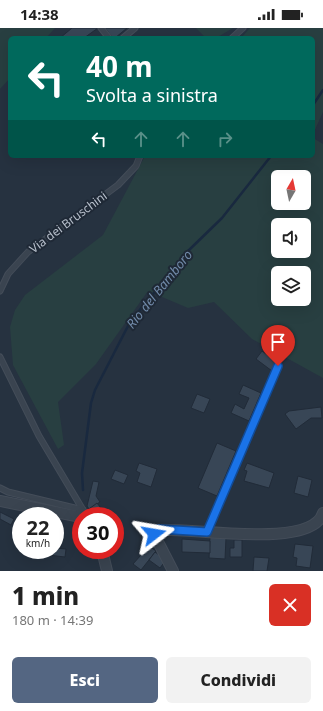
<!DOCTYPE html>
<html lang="it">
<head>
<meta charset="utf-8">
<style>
  :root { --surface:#fff; --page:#f2f2f2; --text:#222; --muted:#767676; --accent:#546682 }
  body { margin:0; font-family:"Noto Sans",sans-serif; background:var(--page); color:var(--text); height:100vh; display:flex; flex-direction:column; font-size:15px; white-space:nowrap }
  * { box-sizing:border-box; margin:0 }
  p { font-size:13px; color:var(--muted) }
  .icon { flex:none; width:22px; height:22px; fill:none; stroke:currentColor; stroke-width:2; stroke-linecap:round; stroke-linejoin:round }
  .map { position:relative; height:543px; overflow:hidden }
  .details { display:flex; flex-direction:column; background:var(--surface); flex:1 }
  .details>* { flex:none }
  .banner { position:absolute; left:8px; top:8px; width:307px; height:122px; border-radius:6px; box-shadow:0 4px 16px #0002; background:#00695c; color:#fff; overflow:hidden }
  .needle { width:26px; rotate:9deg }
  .buttons { position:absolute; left:271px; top:142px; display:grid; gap:8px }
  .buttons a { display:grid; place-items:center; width:40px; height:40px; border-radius:6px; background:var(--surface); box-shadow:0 4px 16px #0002; font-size:20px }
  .speed { position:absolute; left:12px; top:479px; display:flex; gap:8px; font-size:20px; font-weight:700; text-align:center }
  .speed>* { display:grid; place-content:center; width:52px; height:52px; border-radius:50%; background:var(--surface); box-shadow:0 4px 16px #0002; line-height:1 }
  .speed small { font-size:10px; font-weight:400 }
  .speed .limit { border:6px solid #d22; background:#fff; color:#111 }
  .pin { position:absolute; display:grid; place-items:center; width:34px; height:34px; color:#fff; margin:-41px -17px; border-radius:50% 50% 50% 0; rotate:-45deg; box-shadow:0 0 4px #0007 }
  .pin .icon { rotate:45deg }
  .me { position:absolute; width:44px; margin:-22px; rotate:76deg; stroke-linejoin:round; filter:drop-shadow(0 0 3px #0008) }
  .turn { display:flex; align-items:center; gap:14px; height:84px; padding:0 12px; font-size:18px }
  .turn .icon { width:52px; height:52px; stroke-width:2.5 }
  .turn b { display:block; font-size:28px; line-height:34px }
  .lanes { display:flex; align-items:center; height:38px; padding:0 12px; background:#0003; justify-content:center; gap:20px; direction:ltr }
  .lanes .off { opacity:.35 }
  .round { display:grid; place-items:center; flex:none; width:42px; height:42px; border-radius:6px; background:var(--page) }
  .summary { display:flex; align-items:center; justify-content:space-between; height:68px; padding:0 12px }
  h1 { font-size:24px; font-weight:800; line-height:30px }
  .button { display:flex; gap:8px; margin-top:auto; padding:8px 12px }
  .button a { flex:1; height:46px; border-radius:6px; background:var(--accent); color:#fff; font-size:16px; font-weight:800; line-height:46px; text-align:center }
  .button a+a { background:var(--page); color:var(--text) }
  .status { display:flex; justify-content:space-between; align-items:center; height:28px; padding:0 20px; background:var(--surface); direction:ltr }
  .status svg { height:11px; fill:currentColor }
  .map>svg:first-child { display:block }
</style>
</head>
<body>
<div class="status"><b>14:38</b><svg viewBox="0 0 49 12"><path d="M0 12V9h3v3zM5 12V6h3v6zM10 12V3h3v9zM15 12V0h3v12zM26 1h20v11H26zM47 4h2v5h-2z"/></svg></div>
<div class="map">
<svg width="323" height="543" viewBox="0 0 323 543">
  <rect width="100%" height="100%" fill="#263240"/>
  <!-- green -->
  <g fill="#283f41" fill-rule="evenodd">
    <path d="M0,0H55L46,10H10V50L0,61Z"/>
    <path d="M196,0H233L216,10H206Z"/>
    <path d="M250,0H323V84L313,106V10H241Z"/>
    <path d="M313,110L323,116V350L252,311L214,274L188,280L148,263L96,336L58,374L64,417L58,421L13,337L10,299L15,282L25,267L103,207L145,128H313ZM278,149H304V175H278ZM278,197H304V223H278ZM278,245H304V271H278Z"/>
  </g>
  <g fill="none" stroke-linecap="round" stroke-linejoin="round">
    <!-- stream -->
    <g stroke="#19293f" stroke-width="2.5">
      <path d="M313,77L323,62"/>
      <path d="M83,462L82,445L91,375L95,362L129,296L149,270L164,255L188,223L222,190L271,128"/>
    </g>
  </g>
  <!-- building -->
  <g fill="#384656" stroke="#212b38">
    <path d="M72,0H98L84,10H60Z"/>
    <path d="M105,0H127L115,10H113Z"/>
    <path d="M262,323L278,335L272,343L256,331Z"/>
    <path d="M243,357L261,365L249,393L231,385L235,376L244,381L249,370L239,366Z"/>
    <path d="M197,366L210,371L204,385L191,380Z"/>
    <path d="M321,379L322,390H311L296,401L285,386L289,383Z"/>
    <path d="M217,415L236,423L217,468L198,460Z"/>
    <path d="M139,435L157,441L151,459L137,454L140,445L136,443Z"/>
    <path d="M247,435L274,445L269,460L244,453L247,443L244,442Z"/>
    <path d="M115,442L128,447L124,456L111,451Z"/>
    <path d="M298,448L312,452L308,469L294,465Z"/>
    <path d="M93,453L99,454L96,468L100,474L89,481L87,478Z"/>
    <path d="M97,475L107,488H94L89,481Z"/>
    <path d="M0,484L14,491L11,497L0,491Z"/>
    <path d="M56,506L63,507L61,519L55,518Z"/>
    <path d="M210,509L226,510L225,531L209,530Z"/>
    <path d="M182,511L210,513V525L182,524Z"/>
    <path d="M234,512H242V529H230V520H234Z"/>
    <path d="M295,516L313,518L310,540L296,538L297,530L293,529Z"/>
    <path d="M149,518L156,523L141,542L133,536Z"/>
    <path d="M55,520L66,521L65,529L48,527L49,522H55Z"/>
    <path d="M34,522H46L47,526L35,528Z"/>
    <path d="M155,524L166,532L160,540L149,532Z"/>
    <path d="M254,529L269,530L267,543H253Z"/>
  </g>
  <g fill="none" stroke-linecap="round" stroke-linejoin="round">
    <defs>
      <g id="lane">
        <path d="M101,0L109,10"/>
        <path d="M123,10L135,0"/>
        <path d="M232,10L243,0"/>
        <path d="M0,263L8,246L28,224L118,157L136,138L140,128"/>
        <path d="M0,329L39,408L83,482"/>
        <path d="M0,460L8,464L83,482"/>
        <path d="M207,504L278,338"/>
      </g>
      <g id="street">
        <path d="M0,473L81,489"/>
        <path d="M102,522L107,543"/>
        <path d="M173,543L154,506L155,502C185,498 312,523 323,485"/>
      </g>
    </defs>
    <!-- lane casing -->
    <use href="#lane" stroke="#444d59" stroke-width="7"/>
    <!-- street casing -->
    <use href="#street" stroke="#444d59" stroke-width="12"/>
    <!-- lane -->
    <use href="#lane" stroke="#3a4450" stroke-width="5"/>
    <!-- street -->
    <use href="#street" stroke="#3a4450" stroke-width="10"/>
  </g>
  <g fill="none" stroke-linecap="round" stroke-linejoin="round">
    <defs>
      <path id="route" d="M154,506L155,502L159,501L207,504L278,338"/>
    </defs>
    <!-- route casing -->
    <use href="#route" stroke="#114b97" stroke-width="10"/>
    <!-- route -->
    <use href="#route" stroke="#1a73e8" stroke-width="7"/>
  </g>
  <g text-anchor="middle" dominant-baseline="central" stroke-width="4" stroke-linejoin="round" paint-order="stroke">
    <!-- street labels -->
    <g font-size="12" fill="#b7bfcb" stroke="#1f2936">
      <text transform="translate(68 194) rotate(-37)">Via dei Bruschini</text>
    </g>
    <!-- water labels -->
    <g font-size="13" font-style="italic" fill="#718aa9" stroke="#1f2936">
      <text transform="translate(159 261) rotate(-51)">Rio del Bamboro</text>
    </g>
  </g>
</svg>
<div class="buttons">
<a><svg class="needle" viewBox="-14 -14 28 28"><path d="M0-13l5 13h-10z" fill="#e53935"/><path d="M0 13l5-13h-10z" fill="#767676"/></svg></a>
<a><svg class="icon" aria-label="sound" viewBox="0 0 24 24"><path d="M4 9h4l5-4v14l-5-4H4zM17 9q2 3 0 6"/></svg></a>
<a><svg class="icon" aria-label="layers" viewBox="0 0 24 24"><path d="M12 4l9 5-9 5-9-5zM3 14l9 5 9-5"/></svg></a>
</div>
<div class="speed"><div>22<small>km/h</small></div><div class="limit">30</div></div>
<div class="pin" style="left:278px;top:338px;background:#d93025"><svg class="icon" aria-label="arrive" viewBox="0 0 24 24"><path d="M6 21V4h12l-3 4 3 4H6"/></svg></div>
<svg class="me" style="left:154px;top:506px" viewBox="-20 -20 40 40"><path d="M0-17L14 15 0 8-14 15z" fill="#1a73e8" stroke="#fff" stroke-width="4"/></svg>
<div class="banner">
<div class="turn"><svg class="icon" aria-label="left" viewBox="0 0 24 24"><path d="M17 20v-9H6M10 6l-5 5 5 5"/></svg><div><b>40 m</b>Svolta a sinistra</div></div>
<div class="lanes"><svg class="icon" aria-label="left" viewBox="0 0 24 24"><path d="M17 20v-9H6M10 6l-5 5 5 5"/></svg><svg class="icon off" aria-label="ahead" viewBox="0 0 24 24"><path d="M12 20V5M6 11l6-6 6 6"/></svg><svg class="icon off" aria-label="ahead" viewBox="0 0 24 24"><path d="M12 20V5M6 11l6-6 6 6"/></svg><svg class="icon off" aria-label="right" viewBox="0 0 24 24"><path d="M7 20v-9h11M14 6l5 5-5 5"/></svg></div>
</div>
</div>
<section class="details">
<div class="summary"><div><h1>1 min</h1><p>180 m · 14:39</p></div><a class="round" style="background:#d93025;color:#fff"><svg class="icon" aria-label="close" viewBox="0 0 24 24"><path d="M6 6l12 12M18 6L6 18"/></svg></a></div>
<div class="button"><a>Esci</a><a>Condividi</a></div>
</section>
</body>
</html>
